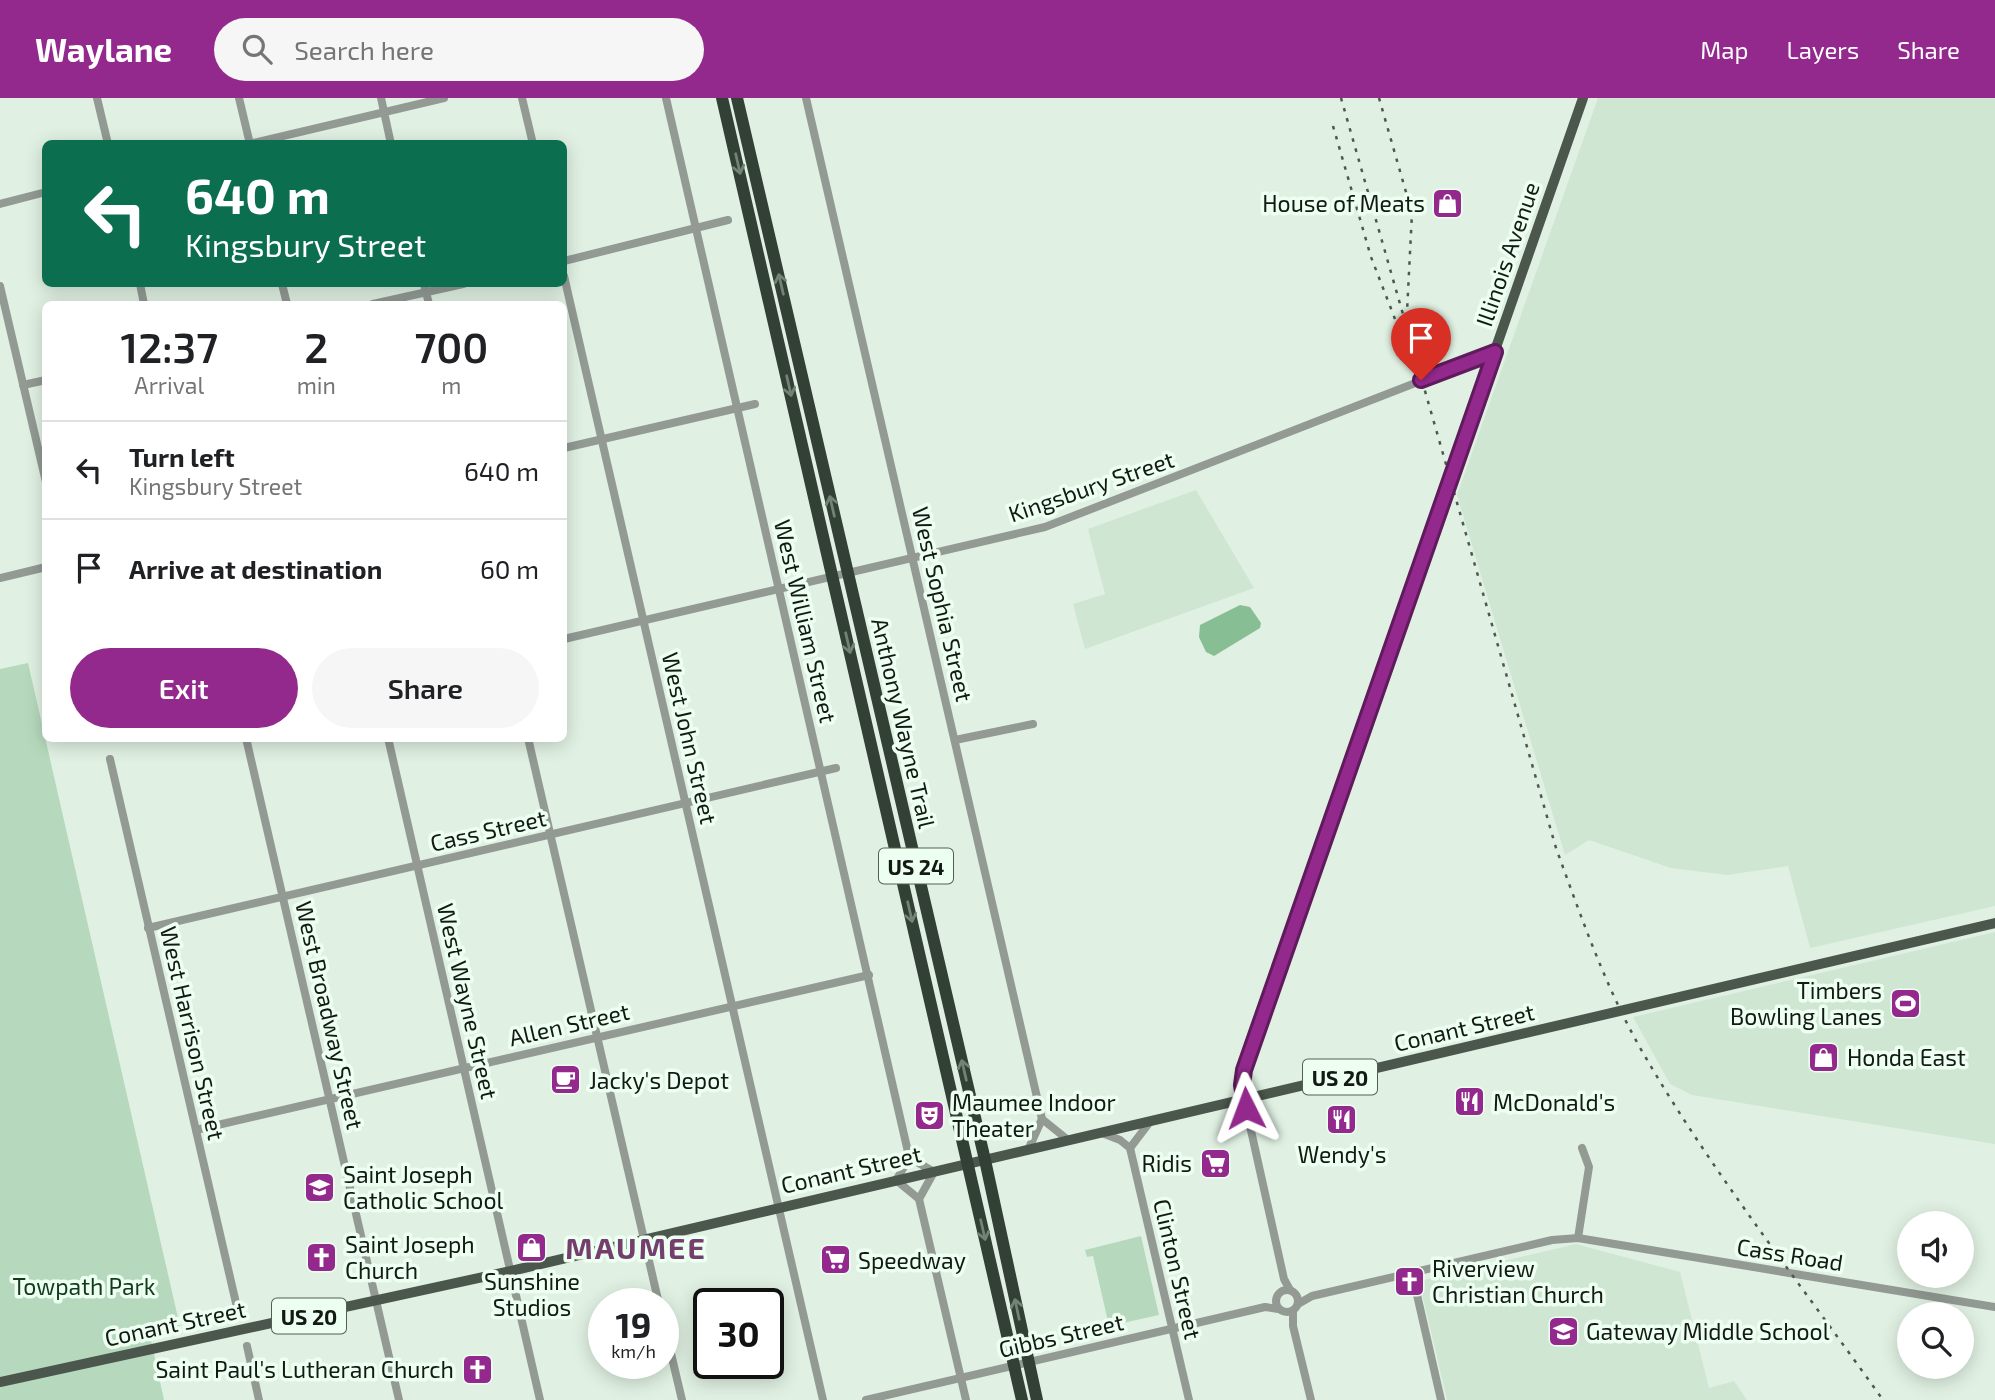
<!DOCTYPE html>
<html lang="en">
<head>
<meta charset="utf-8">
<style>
  :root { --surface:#fff; --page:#f6f6f6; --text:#202124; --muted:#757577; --line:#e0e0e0; --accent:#93298d }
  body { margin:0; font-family:"Exo 2",sans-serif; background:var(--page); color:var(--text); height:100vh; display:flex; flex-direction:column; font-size:26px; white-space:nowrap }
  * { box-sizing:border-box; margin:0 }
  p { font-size:23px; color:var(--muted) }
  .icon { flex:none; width:38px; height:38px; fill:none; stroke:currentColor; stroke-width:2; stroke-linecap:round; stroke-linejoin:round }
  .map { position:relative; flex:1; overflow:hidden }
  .side { position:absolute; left:42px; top:203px; width:525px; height:441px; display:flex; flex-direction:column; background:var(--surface); border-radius:10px; box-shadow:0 4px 18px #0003 }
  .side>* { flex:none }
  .banner { position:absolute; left:42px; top:42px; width:525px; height:147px; border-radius:10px; box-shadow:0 4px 18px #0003; background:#0b6e4f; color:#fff; overflow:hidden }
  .buttons { position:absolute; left:1897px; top:1113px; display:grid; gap:14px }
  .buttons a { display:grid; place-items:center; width:77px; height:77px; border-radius:50%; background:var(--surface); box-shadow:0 4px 18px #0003; font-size:35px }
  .speed { position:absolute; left:588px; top:1190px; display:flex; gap:14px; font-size:35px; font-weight:700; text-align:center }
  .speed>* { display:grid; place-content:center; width:91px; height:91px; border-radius:50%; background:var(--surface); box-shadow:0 4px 18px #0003; line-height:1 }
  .speed small { font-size:18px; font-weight:400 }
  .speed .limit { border:4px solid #111; border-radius:10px; background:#fff; color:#111 }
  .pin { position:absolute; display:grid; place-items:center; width:60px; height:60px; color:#fff; margin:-72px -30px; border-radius:50% 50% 50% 0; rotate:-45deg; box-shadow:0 0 7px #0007 }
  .pin .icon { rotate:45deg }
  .me { position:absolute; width:77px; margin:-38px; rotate:357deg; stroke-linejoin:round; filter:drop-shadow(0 0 5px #0008) }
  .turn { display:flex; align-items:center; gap:24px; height:147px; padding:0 28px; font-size:32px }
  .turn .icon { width:91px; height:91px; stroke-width:2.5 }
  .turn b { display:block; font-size:49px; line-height:60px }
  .eta { display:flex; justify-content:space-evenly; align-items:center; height:119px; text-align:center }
  .eta b { font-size:42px; font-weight:600; line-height:49px }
  .cta { display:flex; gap:14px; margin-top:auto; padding:14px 28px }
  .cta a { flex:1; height:80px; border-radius:42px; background:var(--accent); color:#fff; font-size:28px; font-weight:600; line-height:80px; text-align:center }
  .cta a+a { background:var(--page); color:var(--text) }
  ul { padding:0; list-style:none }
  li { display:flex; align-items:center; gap:21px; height:98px; padding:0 28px; border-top:2px solid var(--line) }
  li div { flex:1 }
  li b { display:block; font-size:26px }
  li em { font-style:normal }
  header { display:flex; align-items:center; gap:42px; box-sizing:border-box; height:98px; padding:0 35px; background:var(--accent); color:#fff }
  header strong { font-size:33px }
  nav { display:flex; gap:38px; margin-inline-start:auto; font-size:24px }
  .search { width:490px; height:63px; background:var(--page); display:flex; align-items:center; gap:18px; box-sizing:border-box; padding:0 24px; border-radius:38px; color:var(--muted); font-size:26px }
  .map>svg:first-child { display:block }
</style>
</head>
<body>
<header>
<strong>Waylane</strong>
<div class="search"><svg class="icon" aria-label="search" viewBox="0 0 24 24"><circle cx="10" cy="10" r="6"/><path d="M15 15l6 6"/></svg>Search here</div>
<nav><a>Map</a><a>Layers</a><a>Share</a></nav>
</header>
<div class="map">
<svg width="1995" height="1302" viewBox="0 0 1995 1302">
  <rect width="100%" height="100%" fill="#e0f1e3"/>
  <!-- built -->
  <g fill="#cfe6d3">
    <path d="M1598,0H1995V808L1810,850L1788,768L1727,777L1671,770L1589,742L1565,757L1457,397Z"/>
    <path d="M1196,392L1254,490L1085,551L1073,506L1105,496L1088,431Z"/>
    <path d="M1995,834V1046L1692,997L1670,986L1633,919Z"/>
    <path d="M1576,1146L1680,1174L1709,1290L1734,1283L1747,1302H1447L1419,1183Z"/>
  </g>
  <!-- green -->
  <g fill="#b6d9bd">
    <path d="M28,565L181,1233L151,1242L164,1302H0V571Z"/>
    <path d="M1141,1138L1159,1217L1109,1228L1093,1158L1087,1159L1085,1152Z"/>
  </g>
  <!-- water -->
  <path fill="#87be93" d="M1240,507L1250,509L1261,525L1260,530L1214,558L1206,554L1199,539L1200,527Z"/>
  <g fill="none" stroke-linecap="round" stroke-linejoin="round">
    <!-- minor -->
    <g stroke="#939a94" stroke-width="8">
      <path d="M97,0L108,46"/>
      <path d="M239,0L250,46"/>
      <path d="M381,0L391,46"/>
      <path d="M522,0L533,46"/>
      <path d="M666,0L908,1054L906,1066L896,1082L919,1101L966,1302"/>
      <path d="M806,0L1042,1021L1068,1042"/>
      <path d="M249,46L444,0"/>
      <path d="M0,106L46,94"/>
      <path d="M564,163L728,122"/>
      <path d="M564,178L823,1302"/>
      <path d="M140,186L144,206"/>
      <path d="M282,186L287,206"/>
      <path d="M424,186L429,206"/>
      <path d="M0,188L46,384"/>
      <path d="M373,206L463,186"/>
      <path d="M23,287L46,282"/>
      <path d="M564,350L755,306"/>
      <path d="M0,480L46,469"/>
      <path d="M564,541L1045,429L1495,254"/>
      <path d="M246,640L399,1302"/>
      <path d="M388,640L540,1302"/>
      <path d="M528,640L659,1206"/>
      <path d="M955,642L1033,626"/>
      <path d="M110,661L239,1218"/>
      <path d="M148,830L836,670"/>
      <path d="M1244,1001L1284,1181L1290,1192"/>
      <path d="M196,1032L869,877"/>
      <path d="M1102,1035L1120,1042L1130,1050L1189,1302"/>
      <path d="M1130,1050L1149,1025"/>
      <path d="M1028,1052L1042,1021"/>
      <path d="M908,1054L917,1064L934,1074L919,1101"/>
      <path d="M1578,1140L1589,1069L1582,1050"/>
      <path d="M1412,1175L1441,1302"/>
      <circle cx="1287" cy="1203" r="11"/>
      <path d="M1298,1206L1312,1198L1552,1142L1578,1140L1995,1209"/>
      <path d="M1293,1213V1228L1311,1302"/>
      <path d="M663,1222L682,1302"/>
      <path d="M247,1248L259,1302"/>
      <path d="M866,1302L1265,1209L1278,1211"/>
    </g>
    <!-- major -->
    <g stroke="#4b574d" stroke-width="10">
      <path d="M1244,1001V972L1583,0"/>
      <path d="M0,1284L511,1173L1995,825"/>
    </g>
    <!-- highway -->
    <g stroke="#324035" stroke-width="12">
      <path d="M722,0L1022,1302"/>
      <path d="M737,0L985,1062L1037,1302"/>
    </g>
    <!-- rail -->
    <g stroke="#4e5750" stroke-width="2.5" stroke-dasharray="3.5 7" stroke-linecap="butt">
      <path d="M1341,0L1556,750C1582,821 1607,894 1646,960C1714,1077 1805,1192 1883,1302"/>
      <path d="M1379,0L1412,115L1407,214"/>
      <path d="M1333,28L1371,159L1395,221"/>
    </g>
  </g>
  <!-- one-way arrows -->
  <defs><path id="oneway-shaft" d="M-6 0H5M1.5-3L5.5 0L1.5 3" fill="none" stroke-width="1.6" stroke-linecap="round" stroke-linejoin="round" transform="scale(1.75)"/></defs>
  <g stroke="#738376">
    <use href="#oneway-shaft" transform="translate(738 66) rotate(77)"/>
    <use href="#oneway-shaft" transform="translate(781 186) rotate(-103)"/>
    <use href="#oneway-shaft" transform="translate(789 288) rotate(77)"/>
    <use href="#oneway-shaft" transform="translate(832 408) rotate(-103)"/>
    <use href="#oneway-shaft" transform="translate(848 545) rotate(77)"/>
    <use href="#oneway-shaft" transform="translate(910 814) rotate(77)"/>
    <use href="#oneway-shaft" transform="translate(964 972) rotate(-103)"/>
    <use href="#oneway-shaft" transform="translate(983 1132) rotate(77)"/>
    <use href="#oneway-shaft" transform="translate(1017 1211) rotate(-102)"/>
  </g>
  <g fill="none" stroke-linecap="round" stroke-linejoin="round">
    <defs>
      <path id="route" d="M1246,1010L1242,987L1244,972L1495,254L1421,282"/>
    </defs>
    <!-- route casing -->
    <use href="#route" stroke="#601b5c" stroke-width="18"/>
    <!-- route -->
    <use href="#route" stroke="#93298d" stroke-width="12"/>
  </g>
  <!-- icons -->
  <defs>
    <symbol id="shop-square" viewBox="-11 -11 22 22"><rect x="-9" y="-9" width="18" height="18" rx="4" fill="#93298d" stroke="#edfff0"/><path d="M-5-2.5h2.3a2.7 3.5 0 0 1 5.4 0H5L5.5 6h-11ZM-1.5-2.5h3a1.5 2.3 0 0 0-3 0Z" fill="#fff"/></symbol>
    <symbol id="stadium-square" viewBox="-11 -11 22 22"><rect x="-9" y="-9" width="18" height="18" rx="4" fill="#93298d" stroke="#edfff0"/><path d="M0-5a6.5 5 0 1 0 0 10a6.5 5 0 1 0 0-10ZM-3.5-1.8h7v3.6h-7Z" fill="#fff"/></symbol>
    <symbol id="cafe-square" viewBox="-11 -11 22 22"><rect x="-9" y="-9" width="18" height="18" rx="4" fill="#93298d" stroke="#edfff0"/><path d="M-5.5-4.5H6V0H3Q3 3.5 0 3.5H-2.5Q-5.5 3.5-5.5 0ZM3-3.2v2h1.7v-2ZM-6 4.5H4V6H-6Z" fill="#fff"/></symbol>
    <symbol id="restaurant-square" viewBox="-11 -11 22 22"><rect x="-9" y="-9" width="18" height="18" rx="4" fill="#93298d" stroke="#edfff0"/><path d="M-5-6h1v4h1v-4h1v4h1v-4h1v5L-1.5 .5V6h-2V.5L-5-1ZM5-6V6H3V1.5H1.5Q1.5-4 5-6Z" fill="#fff"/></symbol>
    <symbol id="theatre-square" viewBox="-11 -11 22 22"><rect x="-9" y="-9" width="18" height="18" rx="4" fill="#93298d" stroke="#edfff0"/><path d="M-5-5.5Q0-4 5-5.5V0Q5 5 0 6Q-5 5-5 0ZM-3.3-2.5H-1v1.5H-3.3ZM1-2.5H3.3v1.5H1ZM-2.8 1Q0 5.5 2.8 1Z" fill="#fff"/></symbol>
    <symbol id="supermarket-square" viewBox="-11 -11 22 22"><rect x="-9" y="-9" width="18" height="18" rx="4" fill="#93298d" stroke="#edfff0"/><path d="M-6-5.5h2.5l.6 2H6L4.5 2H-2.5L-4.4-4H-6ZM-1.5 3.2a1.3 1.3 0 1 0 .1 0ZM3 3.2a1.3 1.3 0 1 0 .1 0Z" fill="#fff"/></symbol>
    <symbol id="school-square" viewBox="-11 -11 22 22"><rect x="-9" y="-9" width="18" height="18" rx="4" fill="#93298d" stroke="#edfff0"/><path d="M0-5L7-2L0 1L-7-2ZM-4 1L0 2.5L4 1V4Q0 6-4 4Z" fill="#fff"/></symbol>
    <symbol id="church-square" viewBox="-11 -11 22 22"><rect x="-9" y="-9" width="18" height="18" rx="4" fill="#93298d" stroke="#edfff0"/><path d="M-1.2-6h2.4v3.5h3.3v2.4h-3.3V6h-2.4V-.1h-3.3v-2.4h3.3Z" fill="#fff"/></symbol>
  </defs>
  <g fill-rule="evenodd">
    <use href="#shop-square" x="1430" y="88" width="35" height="35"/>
    <use href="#stadium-square" x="1888" y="888" width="35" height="35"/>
    <use href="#shop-square" x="1806" y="942" width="35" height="35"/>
    <use href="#cafe-square" x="548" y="964" width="35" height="35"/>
    <use href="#restaurant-square" x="1452" y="986" width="35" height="35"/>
    <use href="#theatre-square" x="912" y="1000" width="35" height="35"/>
    <use href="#restaurant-square" x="1324" y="1004" width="35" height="35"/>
    <use href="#supermarket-square" x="1198" y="1048" width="35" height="35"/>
    <use href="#school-square" x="302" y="1072" width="35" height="35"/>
    <use href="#shop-square" x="514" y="1132" width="35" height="35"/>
    <use href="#church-square" x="304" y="1142" width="35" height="35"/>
    <use href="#supermarket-square" x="818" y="1144" width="35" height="35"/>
    <use href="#church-square" x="1392" y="1166" width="35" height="35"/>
    <use href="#school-square" x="1546" y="1216" width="35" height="35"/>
    <use href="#church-square" x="460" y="1254" width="35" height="35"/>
  </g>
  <g text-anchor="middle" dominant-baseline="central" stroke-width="7" stroke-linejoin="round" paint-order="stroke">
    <!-- shield labels -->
    <g fill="#edfff0" stroke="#545e56" stroke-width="2">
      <rect x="879" y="750.5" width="74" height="35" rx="5"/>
      <rect x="1303" y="961.5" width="74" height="35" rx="5"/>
      <rect x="272" y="1200.5" width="74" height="35" rx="5"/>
    </g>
    <g font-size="21" font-weight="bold" fill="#131914">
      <text x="916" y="768">US 24</text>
      <text x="1340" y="979">US 20</text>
      <text x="309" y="1218">US 20</text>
    </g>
    <!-- poi labels -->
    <g font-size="23" fill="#131914" stroke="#edfff0" text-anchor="start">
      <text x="1425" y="105" text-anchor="end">House of Meats</text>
      <text x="1882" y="892" text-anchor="end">Timbers<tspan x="1882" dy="26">Bowling Lanes</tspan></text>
      <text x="1847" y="959">Honda East</text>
      <text x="589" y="982">Jacky's Depot</text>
      <text x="952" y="1004">Maumee Indoor<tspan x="952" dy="26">Theater</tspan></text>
      <text x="1493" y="1004">McDonald's</text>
      <text x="1342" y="1056" text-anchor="middle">Wendy's</text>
      <text x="1192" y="1065" text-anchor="end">Ridis</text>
      <text x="343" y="1076">Saint Joseph<tspan x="343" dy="26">Catholic School</tspan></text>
      <text x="345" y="1146">Saint Joseph<tspan x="345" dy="26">Church</tspan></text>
      <text x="858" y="1162">Speedway</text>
      <text x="1432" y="1170">Riverview<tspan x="1432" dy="26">Christian Church</tspan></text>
      <text x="532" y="1183" text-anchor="middle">Sunshine<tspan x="532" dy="26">Studios</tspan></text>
      <text x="1586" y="1233">Gateway Middle School</text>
      <text x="454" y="1271" text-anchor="end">Saint Paul's Lutheran Church</text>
    </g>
    <!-- street labels -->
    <g font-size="23" fill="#131914" stroke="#edfff0">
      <text transform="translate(1507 156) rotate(-71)">Illinois Avenue</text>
      <text transform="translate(1091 388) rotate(-19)">Kingsbury Street</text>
      <text transform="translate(943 506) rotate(77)">West Sophia Street</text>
      <text transform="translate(806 523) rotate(77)">West William Street</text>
      <text transform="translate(904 625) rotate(77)">Anthony Wayne Trail</text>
      <text transform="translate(690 640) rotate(77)">West John Street</text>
      <text transform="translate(488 732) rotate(-13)">Cass Street</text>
      <text transform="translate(468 903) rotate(77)">West Wayne Street</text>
      <text transform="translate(330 917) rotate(77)">West Broadway Street</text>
      <text transform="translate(569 926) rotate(-13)">Allen Street</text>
      <text transform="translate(1464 929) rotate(-13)">Conant Street</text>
      <text transform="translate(193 935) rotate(77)">West Harrison Street</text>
      <text transform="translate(851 1071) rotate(-13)">Conant Street</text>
      <text transform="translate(1790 1156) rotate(9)">Cass Road</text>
      <text transform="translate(1178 1171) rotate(77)">Clinton Street</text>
      <text transform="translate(175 1225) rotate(-12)">Conant Street</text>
      <text transform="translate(1061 1237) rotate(-13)">Gibbs Street</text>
    </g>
    <!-- park labels -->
    <g font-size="23" fill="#123b1e" stroke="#edfff0">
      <text x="84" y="1188">Towpath Park</text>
    </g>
    <!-- district labels -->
    <g font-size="30" font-weight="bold" letter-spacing="2" fill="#743f6f" stroke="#edfff0">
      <text x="636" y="1149">MAUMEE</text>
    </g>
  </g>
</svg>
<div class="buttons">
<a><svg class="icon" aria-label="sound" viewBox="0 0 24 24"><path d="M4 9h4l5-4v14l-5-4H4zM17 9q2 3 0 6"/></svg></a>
<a><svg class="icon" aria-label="search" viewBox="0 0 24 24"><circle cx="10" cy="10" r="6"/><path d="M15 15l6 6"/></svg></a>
</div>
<div class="speed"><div>19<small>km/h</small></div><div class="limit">30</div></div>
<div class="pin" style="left:1421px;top:282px;background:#d93025"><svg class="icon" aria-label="arrive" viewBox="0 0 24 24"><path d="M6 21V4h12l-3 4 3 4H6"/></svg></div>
<svg class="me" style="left:1246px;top:1010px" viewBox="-20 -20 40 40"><path d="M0-17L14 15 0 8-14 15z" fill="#93298d" stroke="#fff" stroke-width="4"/></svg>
<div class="banner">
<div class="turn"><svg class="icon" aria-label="left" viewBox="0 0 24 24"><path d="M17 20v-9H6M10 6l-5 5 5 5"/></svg><div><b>640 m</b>Kingsbury Street</div></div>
</div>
<section class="side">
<div class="eta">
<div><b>12:37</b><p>Arrival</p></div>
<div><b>2</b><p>min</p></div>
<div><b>700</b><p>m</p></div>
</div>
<ul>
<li><svg class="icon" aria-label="left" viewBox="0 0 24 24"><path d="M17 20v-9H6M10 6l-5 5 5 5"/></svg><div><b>Turn left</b><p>Kingsbury Street</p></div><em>640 m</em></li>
<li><svg class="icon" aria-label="arrive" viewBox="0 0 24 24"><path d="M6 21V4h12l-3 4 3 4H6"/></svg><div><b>Arrive at destination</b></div><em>60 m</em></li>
</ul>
<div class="cta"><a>Exit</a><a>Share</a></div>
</section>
</div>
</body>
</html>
